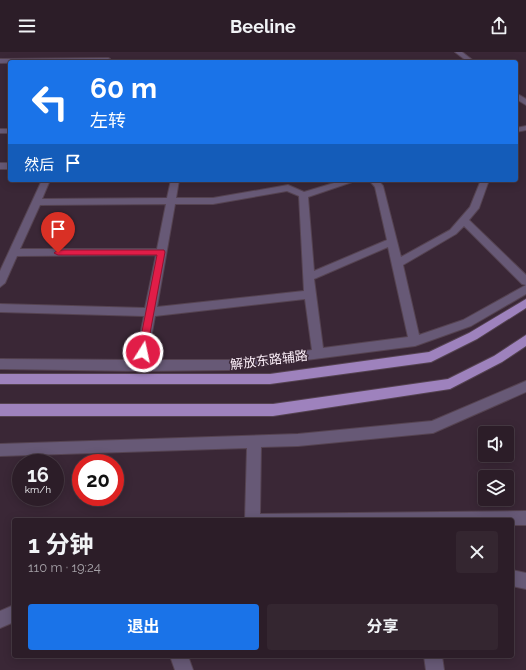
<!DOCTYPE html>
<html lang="zh">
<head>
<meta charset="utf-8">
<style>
  :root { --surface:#2c1d28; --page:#342630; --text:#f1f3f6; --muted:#a6a2a8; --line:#483b45; --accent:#1a73e8 }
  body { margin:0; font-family:Raleway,"Noto Sans SC",sans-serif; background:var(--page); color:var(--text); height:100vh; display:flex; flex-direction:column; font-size:15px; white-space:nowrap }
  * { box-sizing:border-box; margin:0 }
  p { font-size:13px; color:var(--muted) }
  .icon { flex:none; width:22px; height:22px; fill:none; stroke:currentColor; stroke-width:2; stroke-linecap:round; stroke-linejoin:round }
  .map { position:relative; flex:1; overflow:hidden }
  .side { position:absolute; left:12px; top:466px; width:502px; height:140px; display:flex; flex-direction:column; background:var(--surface); border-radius:4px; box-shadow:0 2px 10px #0003,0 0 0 1px var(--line) }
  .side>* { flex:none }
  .banner { position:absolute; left:8px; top:8px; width:510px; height:122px; border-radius:4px; box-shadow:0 2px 10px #0003,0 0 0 1px var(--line); background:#1a73e8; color:#fff; overflow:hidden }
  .fabs { position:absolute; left:478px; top:374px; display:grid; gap:8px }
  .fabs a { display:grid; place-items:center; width:36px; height:36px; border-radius:4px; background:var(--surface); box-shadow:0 2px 10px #0003,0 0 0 1px var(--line); font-size:20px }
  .speed { position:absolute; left:12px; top:402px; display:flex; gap:8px; font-size:20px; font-weight:700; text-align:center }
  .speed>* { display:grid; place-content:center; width:52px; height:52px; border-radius:50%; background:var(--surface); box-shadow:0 2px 10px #0003,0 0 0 1px var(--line); line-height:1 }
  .speed small { font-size:10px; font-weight:400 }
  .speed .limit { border:6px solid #d22; background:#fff; color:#111 }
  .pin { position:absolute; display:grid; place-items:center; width:34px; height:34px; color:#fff; margin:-41px -17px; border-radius:50% 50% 50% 0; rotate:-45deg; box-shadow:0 0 4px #0007 }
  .pin .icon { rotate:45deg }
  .me { position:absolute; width:44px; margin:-22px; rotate:10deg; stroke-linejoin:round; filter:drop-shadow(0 0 3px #0008) }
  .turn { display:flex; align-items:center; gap:14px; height:84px; padding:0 16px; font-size:18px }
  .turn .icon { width:52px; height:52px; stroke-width:2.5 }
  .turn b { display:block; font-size:28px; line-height:34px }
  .then { display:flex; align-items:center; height:38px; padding:0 16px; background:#0003; gap:8px; font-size:15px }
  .round { display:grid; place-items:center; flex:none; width:42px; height:42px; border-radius:4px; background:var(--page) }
  .summary { display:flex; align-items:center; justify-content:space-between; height:68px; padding:0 16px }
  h1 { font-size:24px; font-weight:700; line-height:30px }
  .primary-button { display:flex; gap:8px; margin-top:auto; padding:8px 16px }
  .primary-button a { flex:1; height:46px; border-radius:4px; background:var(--accent); color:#fff; font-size:16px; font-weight:700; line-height:46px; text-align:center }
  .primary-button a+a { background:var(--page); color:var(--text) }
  header { display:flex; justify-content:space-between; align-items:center; height:52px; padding:0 16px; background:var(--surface); font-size:18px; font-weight:700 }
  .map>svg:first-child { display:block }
</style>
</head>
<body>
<header><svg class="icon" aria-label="menu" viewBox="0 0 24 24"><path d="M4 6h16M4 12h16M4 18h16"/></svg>Beeline<svg class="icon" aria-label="share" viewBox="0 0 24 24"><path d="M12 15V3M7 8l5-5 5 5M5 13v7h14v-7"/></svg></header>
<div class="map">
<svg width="526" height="618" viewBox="0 0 526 618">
  <rect width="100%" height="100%" fill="#3a2736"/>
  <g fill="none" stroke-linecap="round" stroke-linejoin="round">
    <defs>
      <g id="minor">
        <path d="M455,0H462L475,10H468Z"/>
        <path d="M108,6L110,7V9L0,11V7H2Z"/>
        <path d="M516,41L526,47V53L516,47Z"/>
        <path d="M526,74V78L516,80V76Z"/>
        <rect x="0" y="77" width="10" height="4"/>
        <rect x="0" y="111" width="10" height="6"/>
        <path d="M42,128H50L42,147L167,146L171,128H179L176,146H213L288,133L304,140L344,128H358L308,145L314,219L387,188L375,135L369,128H378L383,134L401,205L450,178L470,155L481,128H489L479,156L469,168L526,223V233L522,232L464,174L456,182L403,213L419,283L463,268L526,233V242L471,274L415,294L229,318L140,319L0,317V307L135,308L144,264L0,260V252L145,256L156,203L17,204L5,231L0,235V219ZM287,139L299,144L304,239L157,255L175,152H213ZM166,152L157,197H20L40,153ZM388,195L408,285L323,296L314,227ZM305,247L312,298L229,308H147L155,264Z"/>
        <path d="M526,329V340L433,381L298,394L261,395L260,462L526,459V473H512V468H245L247,396L0,404V392L298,382L432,369Z"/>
        <path d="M512,518L526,521V537L512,534Z"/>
        <path d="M14,553V570L0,576V559Z"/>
        <path d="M170,604H188L193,618H175Z"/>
        <path d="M424,604H442L444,618H426Z"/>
      </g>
      <g id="major">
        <path d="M526,247V256L477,287L431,310L270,332H0V322H270L429,300L469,281Z"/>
        <path d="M526,283V294L502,310L450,337L273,364H0V352H273L448,327L494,304Z"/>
      </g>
    </defs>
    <!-- minor casing -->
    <use href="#minor" stroke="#554351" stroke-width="2"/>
    <!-- major casing -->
    <use href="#major" stroke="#554351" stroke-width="2"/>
    <!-- minor -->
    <use href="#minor" fill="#675976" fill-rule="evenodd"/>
    <!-- major -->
    <use href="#major" fill="#9e82bd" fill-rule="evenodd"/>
  </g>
  <!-- route -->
  <path fill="#e11d48" stroke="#92132f" d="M58,198H164L165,200L146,303L143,304L138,300L157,203H58L54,201Z"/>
  <g text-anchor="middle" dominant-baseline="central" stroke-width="3" stroke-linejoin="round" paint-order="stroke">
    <!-- street labels -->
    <g font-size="13" fill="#fbeef8" stroke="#3a2736">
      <text transform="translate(269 308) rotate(-7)">解放东路辅路</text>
    </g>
  </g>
</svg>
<div class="fabs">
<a><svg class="icon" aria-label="sound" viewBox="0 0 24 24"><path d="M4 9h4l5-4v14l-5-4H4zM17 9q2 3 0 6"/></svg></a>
<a><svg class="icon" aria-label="layers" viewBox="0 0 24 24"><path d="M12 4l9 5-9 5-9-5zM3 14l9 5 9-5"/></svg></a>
</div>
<div class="speed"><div>16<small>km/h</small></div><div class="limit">20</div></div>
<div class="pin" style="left:58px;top:201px;background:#d93025"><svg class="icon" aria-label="arrive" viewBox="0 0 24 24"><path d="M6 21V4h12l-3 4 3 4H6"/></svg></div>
<svg class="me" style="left:143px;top:300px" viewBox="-20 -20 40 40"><circle r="17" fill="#e11d48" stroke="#fff" stroke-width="3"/><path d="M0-11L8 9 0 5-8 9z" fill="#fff"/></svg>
<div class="banner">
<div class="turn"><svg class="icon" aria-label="left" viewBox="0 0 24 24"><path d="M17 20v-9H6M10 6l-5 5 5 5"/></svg><div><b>60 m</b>左转</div></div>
<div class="then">然后<svg class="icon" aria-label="arrive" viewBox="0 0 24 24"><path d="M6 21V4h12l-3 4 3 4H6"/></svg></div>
</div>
<section class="side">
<div class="summary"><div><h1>1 分钟</h1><p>110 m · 19:24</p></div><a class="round"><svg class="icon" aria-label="close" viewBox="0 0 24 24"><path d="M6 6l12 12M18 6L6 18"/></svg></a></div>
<div class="primary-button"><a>退出</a><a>分享</a></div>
</section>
</div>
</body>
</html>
